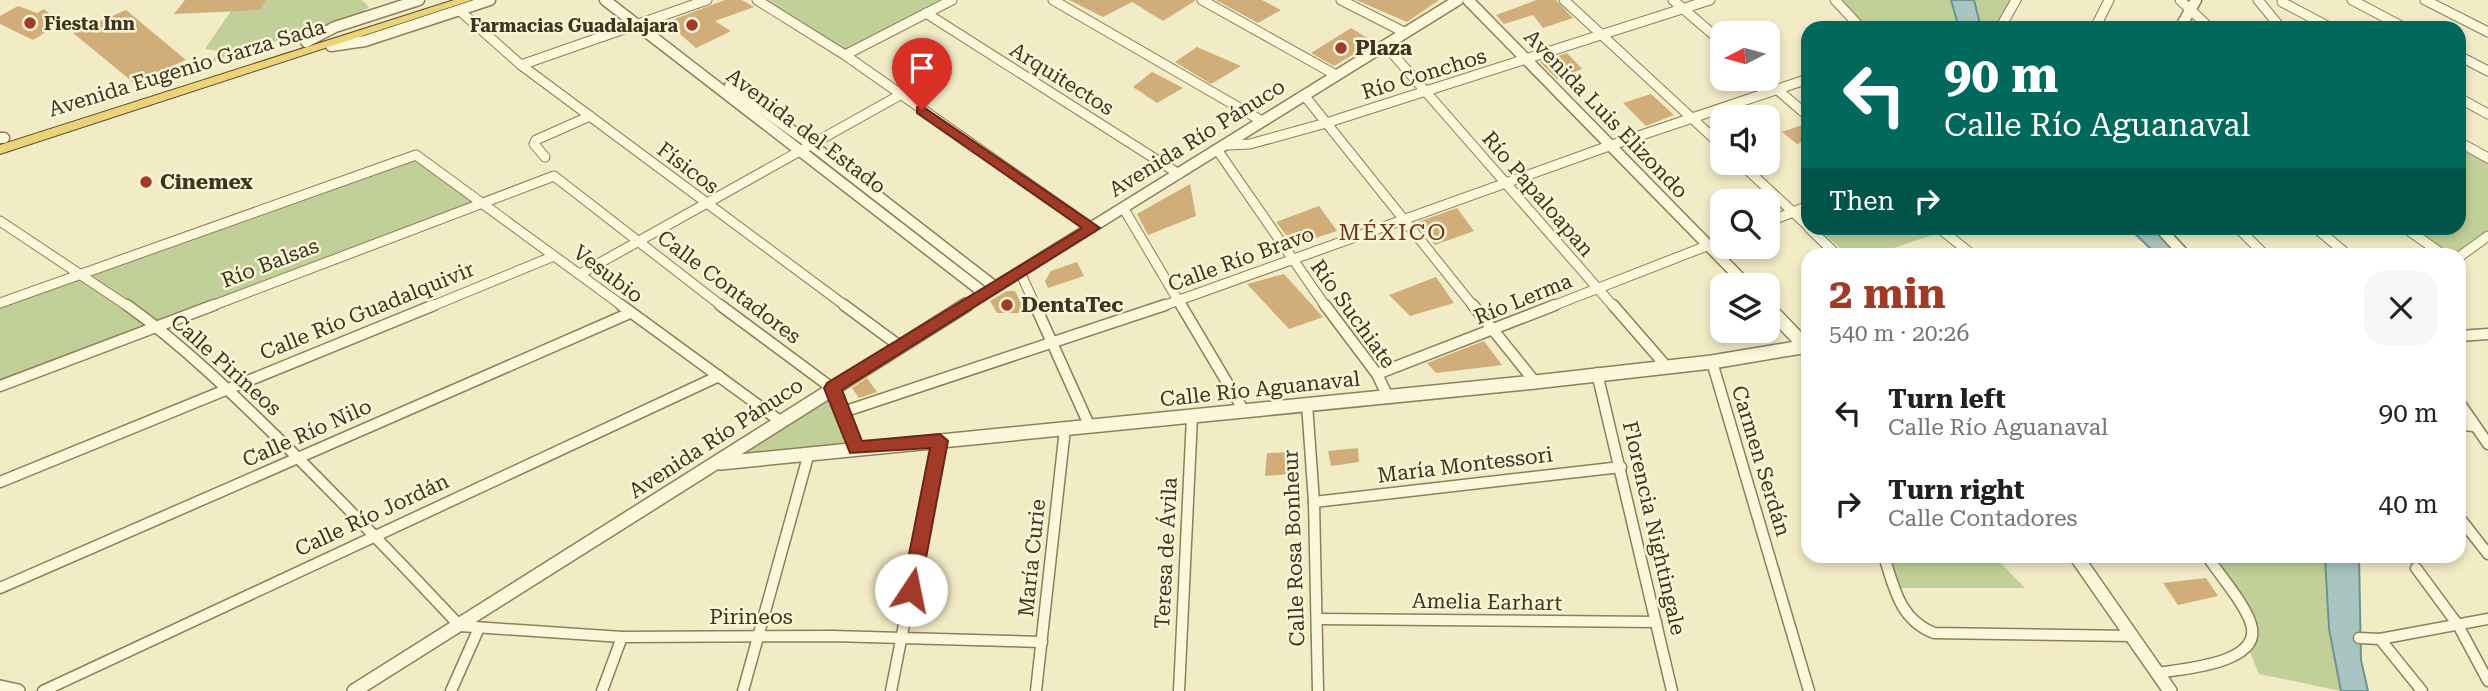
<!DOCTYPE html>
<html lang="en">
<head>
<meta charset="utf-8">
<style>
  :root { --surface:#fff; --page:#f6f6f6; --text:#202124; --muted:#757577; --accent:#a13a26 }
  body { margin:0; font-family:"Roboto Serif",serif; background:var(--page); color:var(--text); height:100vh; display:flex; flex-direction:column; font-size:26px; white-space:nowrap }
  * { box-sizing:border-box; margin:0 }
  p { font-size:23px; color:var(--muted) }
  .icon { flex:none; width:38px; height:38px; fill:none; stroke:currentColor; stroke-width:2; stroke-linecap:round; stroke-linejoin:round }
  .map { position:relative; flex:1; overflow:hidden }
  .details { position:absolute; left:1801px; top:248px; width:665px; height:315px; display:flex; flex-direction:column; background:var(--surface); border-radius:21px; box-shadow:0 4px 10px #0003 }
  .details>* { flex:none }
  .banner { position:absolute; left:1801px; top:21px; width:665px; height:214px; border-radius:21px; box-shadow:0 4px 10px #0003; background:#00695c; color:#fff; overflow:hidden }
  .needle { width:46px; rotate:264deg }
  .buttons { position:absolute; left:1710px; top:21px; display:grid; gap:14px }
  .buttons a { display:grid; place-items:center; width:70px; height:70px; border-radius:14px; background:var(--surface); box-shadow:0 4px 10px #0003; font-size:35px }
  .pin { position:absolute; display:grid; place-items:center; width:60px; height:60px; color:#fff; margin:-72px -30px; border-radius:50% 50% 50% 0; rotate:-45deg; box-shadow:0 0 7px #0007 }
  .pin .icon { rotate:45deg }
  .me { position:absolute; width:77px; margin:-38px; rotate:11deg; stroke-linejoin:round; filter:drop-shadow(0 0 5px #0008) }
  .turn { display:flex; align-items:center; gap:24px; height:147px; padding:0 28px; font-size:32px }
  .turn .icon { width:91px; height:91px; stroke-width:2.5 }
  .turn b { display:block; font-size:49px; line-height:60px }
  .then { display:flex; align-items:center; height:66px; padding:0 28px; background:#0003; gap:14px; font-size:26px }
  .round { display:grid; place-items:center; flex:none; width:74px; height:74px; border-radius:21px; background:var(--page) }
  .overview { display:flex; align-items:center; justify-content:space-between; height:119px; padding:0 28px }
  h1 { font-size:42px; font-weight:700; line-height:52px; color:var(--accent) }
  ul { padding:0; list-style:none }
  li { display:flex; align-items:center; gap:21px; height:91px; padding:0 28px }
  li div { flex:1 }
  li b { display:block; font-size:26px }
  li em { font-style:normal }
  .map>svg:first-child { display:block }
</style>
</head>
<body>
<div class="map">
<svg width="2488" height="691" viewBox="0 0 2488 691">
  <rect width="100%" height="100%" fill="#f1ebc6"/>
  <!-- green -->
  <g fill="#c1d099">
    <path d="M266,0H362L369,7L357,15L211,62L219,51L205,49L231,11L259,10Z"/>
    <path d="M757,0H951L845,55Z"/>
    <path d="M1835,0H1951L1959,28H1860Z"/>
    <path d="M1974,0H2016L2000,28H1981Z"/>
    <path d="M2459,144L2488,161V236C2442,266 2447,257 2405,228H2459Z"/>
    <path d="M416,155L480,203L0,386V303Z"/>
    <path d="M1817,228H1927L1935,234L1873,255H1848Z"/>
    <path d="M832,388L856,448L716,464Z"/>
    <path d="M1887,557H1995L2025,588H1898Z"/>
    <path d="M2207,557H2325L2329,629L2341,691L2259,674L2248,647L2251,623Z"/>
  </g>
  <!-- water -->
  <g fill="#a8c5c1" stroke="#6d9491" stroke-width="2">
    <path d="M1951,0H1974L1981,28H1959Z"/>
    <path d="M2129,228H2155L2182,255H2157Z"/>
    <path d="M2325,557H2359L2361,660L2368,691H2341L2329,629Z"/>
  </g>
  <!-- building -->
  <g fill="#d1ad7a">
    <path d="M185,0H266L260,10L174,14Z"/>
    <path d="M725,0H742L754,7L715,21L731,31L717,38L696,48L672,27L675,19Z"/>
    <path d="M1069,0H1195V1L1163,21L1132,2L1103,17Z"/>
    <path d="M1216,0H1262L1281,10L1258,23Z"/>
    <path d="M1356,0H1439L1407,22Z"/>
    <path d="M1537,0H1556L1573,18L1543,28L1533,15L1504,24L1496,15Z"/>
    <path d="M18,6L37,13L44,9L61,23L33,40L0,24V16Z"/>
    <path d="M126,10L186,60L134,83L73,33Z"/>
    <path d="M1351,28L1374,42L1334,66L1311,53Z"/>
    <path d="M1197,47L1241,66L1211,84L1175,62Z"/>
    <path d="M1567,53L1582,69L1557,79L1540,62Z"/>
    <path d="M1152,72L1183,88L1157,103L1133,87Z"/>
    <path d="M1651,94L1674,115L1646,126L1623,103Z"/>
    <path d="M1808,123V140L1797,144L1782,132Z"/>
    <path d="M1190,184L1196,216L1148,235L1137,214Z"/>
    <path d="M1319,206L1337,231L1294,245L1276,222Z"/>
    <path d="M1457,208L1474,231L1435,245L1415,223Z"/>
    <path d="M1077,262L1084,276L1048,288L1045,281L1051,271Z"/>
    <path d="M1284,274L1323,317L1289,329L1247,284Z"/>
    <path d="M1436,277L1454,303L1410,316L1389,295Z"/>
    <path d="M1007,291H1015L1024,308L1019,313H997L990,301Z"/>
    <path d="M1484,341L1502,365L1436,373L1427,363Z"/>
    <path d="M867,378L877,392L859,398L852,388Z"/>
    <path d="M1358,448L1359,462L1331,466L1328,451Z"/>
    <path d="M1291,452V474L1265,476L1267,453Z"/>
    <path d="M2206,578L2218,596L2178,605L2163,583Z"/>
  </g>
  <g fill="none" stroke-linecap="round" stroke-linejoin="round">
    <defs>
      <g id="minor-far1">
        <path d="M757,0L845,55L1092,228"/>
        <path d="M1053,0L1262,121"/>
        <path d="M1202,0L1336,75"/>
        <path d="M1341,0L1404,32"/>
        <path d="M1564,0L1722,146"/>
        <path d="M1673,0L1722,42"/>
        <path d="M1835,0L1861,28"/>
        <path d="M2180,0L2210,28"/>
        <path d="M2258,0L2281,28"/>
        <path d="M2352,0L2405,28"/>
        <path d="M2425,0L2488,32"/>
        <path d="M2282,2L2331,28"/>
        <path d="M459,10L521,65L847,307"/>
        <path d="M926,13L1179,174"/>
        <path d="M2000,28L2016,0"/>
        <path d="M2095,28L2109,0"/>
        <path d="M1385,45L1614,307"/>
        <path d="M845,55L952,0"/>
        <path d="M2459,56L2488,71"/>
        <path d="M521,65L707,0"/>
        <path d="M1765,79L1808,116"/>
        <path d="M1304,95L1474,307"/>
        <path d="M2459,98L2488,114"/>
        <path d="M2459,142L2488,158"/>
        <path d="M1227,145L1250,144L1326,123L1710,0"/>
        <path d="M1218,151L1326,307"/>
        <path d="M545,157L534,144L536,140L590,116"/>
        <path d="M1740,163L1808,226"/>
        <path d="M1124,209L1182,307"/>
        <path d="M0,221L129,307"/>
        <path d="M1768,222L1808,206"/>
        <path d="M1809,228L1838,256"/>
        <path d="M1939,228L1974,256"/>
        <path d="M2238,228L2266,256"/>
        <path d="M2316,228L2349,256"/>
        <path d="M2405,228L2445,256"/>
        <path d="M2459,257L2488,236"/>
        <path d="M1020,272L1036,307"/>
        <path d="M580,274L900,95"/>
        <path d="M0,303L416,155L624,307"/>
        <path d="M209,307L554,176L723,307"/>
        <path d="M430,307L554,256"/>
        <path d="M1160,307L1609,146L1808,79"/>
        <path d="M1550,307L1722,240"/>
      </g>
      <g id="minor">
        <path d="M127,305C184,346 235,396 286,446C345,505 403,565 460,626L622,637L832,636L1042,642"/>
        <path d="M621,305L780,421"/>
        <path d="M720,305L832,388L856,448"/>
        <path d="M844,305L901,347"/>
        <path d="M1035,305L1090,427"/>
        <path d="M1181,305L1244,411"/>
        <path d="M1325,305L1377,374L1387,395"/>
        <path d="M1473,305L1535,382"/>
        <path d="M1613,305L1666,366"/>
        <path d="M2459,336L2488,334"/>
        <path d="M1712,362L1809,691"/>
        <path d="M1597,373L1672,691"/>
        <path d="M1377,374L1555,305"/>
        <path d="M0,386L214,305"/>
        <path d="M2459,402L2488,444"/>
        <path d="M1307,404L1314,502L1318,691"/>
        <path d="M843,412L1165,305"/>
        <path d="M2459,424L2473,426"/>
        <path d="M0,482L434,305"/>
        <path d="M1314,502L1621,467"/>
        <path d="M2459,517L2488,554"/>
        <path d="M1884,556C1894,588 1900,620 1934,633L2131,636"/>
        <path d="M2416,568L2458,625L2488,681"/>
        <path d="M0,588L630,313"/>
        <path d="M1317,619L1656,622"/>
        <path d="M2359,638L2380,639L2488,619"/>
        <path d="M2380,639L2422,691"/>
        <path d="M2157,673C2181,669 2264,664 2251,624C2245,604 2219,574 2207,556"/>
        <path d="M43,691L719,376"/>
        <path d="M451,691L479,628"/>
        <path d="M602,691L622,637"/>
        <path d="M743,691L809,453"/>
        <path d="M891,691L940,441"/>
        <path d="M1036,691L1065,429"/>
        <path d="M1179,691L1192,417"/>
      </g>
      <g id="tertiary-far1">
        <path d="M605,0L984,293"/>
        <path d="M1468,0L1747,285"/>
        <path d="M2180,28L2196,0"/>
        <path d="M306,42L335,27L419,0"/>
        <path d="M331,46L365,41L490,0"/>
        <path d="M730,86L812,145L995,287"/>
        <path d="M0,138H4"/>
        <path d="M2160,228L2181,251"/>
        <path d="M2167,256L2181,251"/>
        <path d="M963,307L1458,0"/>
      </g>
      <g id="tertiary">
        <path d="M1768,307L1808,349"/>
        <path d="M720,463L1535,382L1712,362L1808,346"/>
        <path d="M2076,556L2170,691"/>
        <path d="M0,687L18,691"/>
        <path d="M354,691L966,305"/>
      </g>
      <path id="trunk" d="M454,0H472L0,154V145Z"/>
    </defs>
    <!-- minor-far1 casing -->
    <use href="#minor-far1" stroke="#8e7e5a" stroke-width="11"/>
    <!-- minor casing -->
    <use href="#minor" stroke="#8e7e5a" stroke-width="13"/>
    <!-- tertiary-far1 casing -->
    <use href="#tertiary-far1" stroke="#8e7e5a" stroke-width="13"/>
    <!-- tertiary casing -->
    <use href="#tertiary" stroke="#8e7e5a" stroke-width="16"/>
    <!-- trunk casing -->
    <use href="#trunk" stroke="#5c4b2e" stroke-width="2"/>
    <!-- minor-far1 -->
    <use href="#minor-far1" stroke="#fbf7da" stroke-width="9"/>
    <!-- minor -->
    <use href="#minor" stroke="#fbf7da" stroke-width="10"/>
    <!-- tertiary-far1 -->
    <use href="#tertiary-far1" stroke="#fbf7da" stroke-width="10"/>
    <!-- tertiary -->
    <use href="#tertiary" stroke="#fbf7da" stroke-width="13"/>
    <!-- trunk -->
    <use href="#trunk" fill="#edd378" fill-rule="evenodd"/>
  </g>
  <!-- route -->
  <path fill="#a13a26" stroke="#692619" stroke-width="2" d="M922,106L1100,228L842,390L862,441L940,434L948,441L920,590L918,595H905L902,590L930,448L850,453L824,388L827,383L1082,228L917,113V107Z"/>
  <!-- markers -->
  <g fill="#a13a26" stroke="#f8f4d6" stroke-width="2.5">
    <circle cx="30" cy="23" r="7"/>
    <circle cx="692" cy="25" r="7"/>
    <circle cx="1341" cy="48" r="7"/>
    <circle cx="146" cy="182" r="7"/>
    <circle cx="1007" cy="305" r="7"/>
  </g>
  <g text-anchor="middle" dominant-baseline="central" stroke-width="5" stroke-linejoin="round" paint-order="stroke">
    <!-- far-poi labels -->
    <g font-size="18" font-weight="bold" fill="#3d331f" stroke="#f8f4d6" text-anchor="start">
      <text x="44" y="23">Fiesta Inn</text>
      <text x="678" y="25" text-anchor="end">Farmacias Guadalajara</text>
    </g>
    <!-- poi labels -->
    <g font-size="21" font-weight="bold" fill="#3d331f" stroke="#f8f4d6" text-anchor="start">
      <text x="1355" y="48">Plaza</text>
      <text x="160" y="182">Cinemex</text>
      <text x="1021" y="305">DentaTec</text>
    </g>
    <!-- street labels -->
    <g font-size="21" fill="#3d331f" stroke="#f8f4d6">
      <text transform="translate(187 68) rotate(-17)">Avenida Eugenio Garza Sada</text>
      <text transform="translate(1424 74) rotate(-17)">Río Conchos</text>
      <text transform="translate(1062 79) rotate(32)">Arquitectos</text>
      <text transform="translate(1606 114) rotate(46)">Avenida Luis Elizondo</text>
      <text transform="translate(806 131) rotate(37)">Avenida del Estado</text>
      <text transform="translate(1197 138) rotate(-32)">Avenida Río Pánuco</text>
      <text transform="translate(688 168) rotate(37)">Físicos</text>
      <text transform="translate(1538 194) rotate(49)">Río Papaloapan</text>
      <text transform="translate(1241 259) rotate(-20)">Calle Río Bravo</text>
      <text transform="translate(270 263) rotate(-21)">Río Balsas</text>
      <text transform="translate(608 274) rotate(37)">Vesubio</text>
      <text transform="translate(729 287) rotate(37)">Calle Contadores</text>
      <text transform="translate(1523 299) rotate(-22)">Río Lerma</text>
      <text transform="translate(367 311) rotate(-22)">Calle Río Guadalquivir</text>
      <text transform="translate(1353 314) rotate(54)">Río Suchiate</text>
      <text transform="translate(226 365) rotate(42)">Calle Pirineos</text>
      <text transform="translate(1260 389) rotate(-6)">Calle Río Aguanaval</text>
      <text transform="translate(307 433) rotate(-24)">Calle Río Nilo</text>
      <text transform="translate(716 438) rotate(-33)">Avenida Río Pánuco</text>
      <text transform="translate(1761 461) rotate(73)">Carmen Serdán</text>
      <text transform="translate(1465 465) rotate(-7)">María Montessori</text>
      <text transform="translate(372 515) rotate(-25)">Calle Río Jordán</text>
      <text transform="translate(1654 528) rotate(77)">Florencia Nightingale</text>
      <text transform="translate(1294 548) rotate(-92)">Calle Rosa Bonheur</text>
      <text transform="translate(1166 553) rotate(-87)">Teresa de Ávila</text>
      <text transform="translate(1032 558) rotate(-84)">María Curie</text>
      <text transform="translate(1487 602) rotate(1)">Amelia Earhart</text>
      <text x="751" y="617">Pirineos</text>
    </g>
    <!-- neighbourhood labels -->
    <g font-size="23" letter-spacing="2" fill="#6d3a1b" stroke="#f8f4d6">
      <text x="1393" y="232">MÉXICO</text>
    </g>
  </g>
</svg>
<div class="buttons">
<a><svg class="needle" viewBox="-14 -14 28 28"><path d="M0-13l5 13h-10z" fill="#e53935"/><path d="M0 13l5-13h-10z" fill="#757577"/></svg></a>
<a><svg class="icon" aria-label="sound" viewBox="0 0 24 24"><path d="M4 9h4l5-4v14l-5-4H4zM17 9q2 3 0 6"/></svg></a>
<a><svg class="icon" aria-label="search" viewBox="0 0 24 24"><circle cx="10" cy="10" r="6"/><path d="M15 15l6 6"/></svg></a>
<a><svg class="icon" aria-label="layers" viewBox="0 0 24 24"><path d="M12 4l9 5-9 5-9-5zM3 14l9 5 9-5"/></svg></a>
</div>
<div class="pin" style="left:922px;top:110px;background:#d93025"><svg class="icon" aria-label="arrive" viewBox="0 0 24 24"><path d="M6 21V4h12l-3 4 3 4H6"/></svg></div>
<svg class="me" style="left:911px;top:590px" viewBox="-20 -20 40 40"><circle r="19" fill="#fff"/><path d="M0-13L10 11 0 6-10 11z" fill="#a13a26"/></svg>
<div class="banner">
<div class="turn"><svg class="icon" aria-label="left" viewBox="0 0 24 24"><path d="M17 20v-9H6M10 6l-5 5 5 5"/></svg><div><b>90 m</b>Calle Río Aguanaval</div></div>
<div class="then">Then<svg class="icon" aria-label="right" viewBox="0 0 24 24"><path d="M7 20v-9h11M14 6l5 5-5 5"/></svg></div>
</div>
<section class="details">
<div class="overview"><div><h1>2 min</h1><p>540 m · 20:26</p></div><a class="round"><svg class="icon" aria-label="close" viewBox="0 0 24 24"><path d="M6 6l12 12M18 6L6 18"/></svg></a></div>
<ul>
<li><svg class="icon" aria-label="left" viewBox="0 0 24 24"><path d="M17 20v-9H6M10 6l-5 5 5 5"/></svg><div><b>Turn left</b><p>Calle Río Aguanaval</p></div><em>90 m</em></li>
<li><svg class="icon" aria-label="right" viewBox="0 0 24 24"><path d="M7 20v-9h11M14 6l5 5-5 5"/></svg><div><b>Turn right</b><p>Calle Contadores</p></div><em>40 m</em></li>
</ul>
</section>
</div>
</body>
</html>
